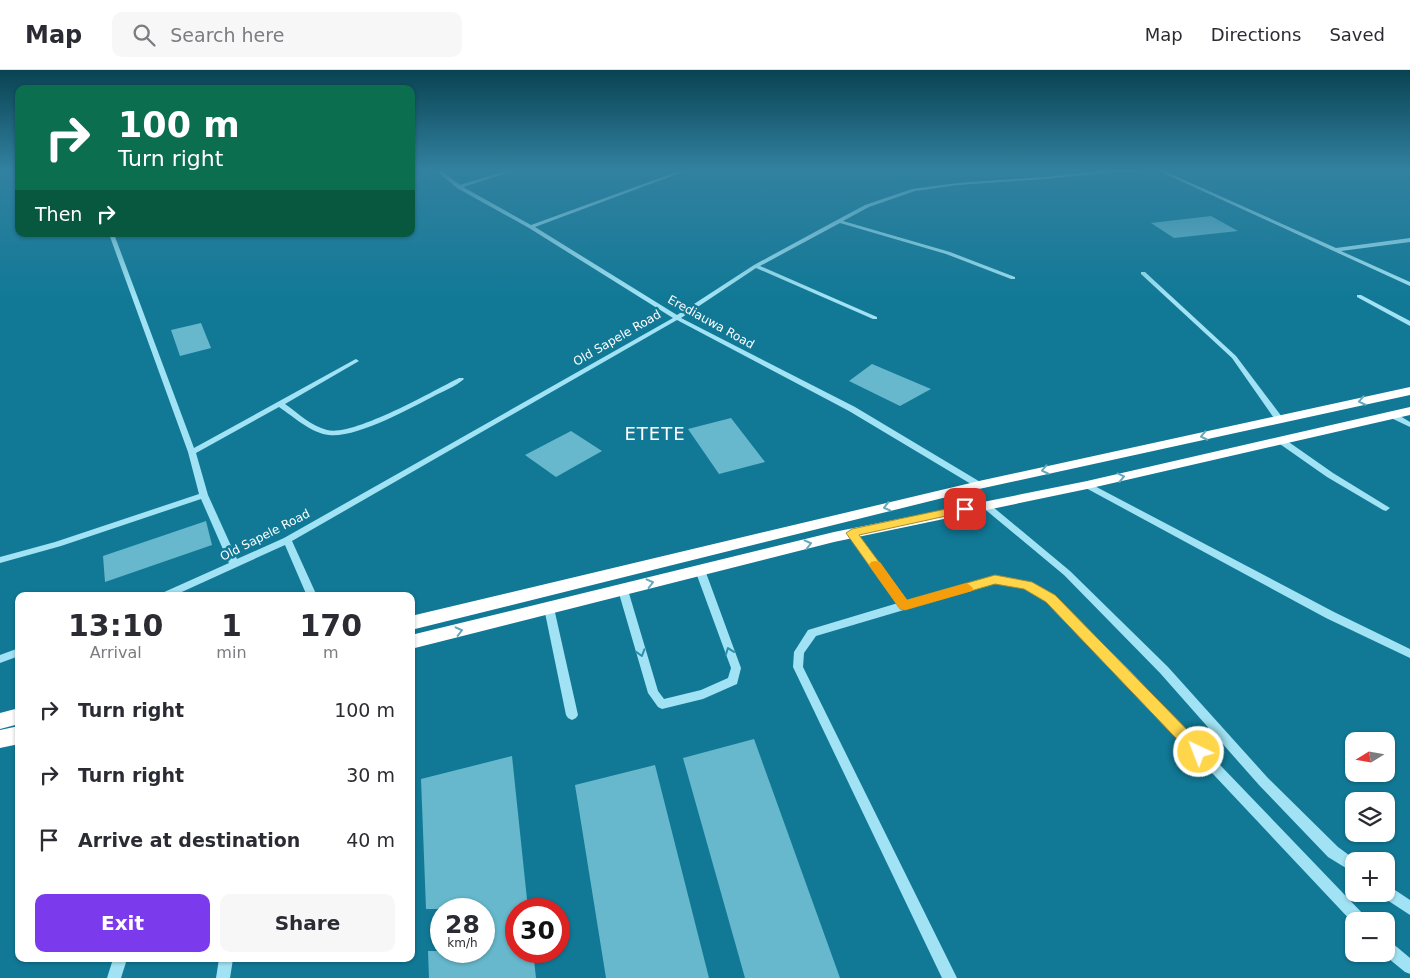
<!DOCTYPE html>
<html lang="en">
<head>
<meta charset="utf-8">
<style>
  :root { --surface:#fff; --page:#f7f7f7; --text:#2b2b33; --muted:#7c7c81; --line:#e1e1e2; --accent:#7c3aed }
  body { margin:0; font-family:"DejaVu Sans",sans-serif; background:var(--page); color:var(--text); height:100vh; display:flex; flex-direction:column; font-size:19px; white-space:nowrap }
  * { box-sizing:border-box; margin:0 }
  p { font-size:16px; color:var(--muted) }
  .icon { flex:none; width:28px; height:28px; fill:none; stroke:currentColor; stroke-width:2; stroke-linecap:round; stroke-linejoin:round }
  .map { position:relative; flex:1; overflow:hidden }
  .side { position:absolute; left:15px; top:522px; width:400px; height:370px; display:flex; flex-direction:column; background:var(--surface); border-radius:10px; box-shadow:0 1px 4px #0004 }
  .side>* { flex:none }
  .hud { position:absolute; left:15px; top:15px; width:400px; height:152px; border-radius:10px; box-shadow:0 1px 4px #0004; background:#0b6e4f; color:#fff; overflow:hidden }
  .needle { width:32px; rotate:259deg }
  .tools { position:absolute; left:1345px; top:662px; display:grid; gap:10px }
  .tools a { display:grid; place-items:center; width:50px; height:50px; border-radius:10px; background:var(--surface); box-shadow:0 1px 4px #0004; font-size:25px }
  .speed { position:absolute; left:430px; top:828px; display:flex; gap:10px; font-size:25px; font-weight:700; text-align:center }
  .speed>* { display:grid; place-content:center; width:65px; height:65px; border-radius:50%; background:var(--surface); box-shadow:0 1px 4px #0004; line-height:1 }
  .speed small { font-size:12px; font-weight:400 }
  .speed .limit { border:8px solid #d22; background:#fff; color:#111 }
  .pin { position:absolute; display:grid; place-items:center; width:42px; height:42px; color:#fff; margin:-21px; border-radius:10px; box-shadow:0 2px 8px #0006 }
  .me { position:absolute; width:55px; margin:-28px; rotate:317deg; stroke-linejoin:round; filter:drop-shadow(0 0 4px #0008) }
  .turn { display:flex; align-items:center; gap:18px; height:105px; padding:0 20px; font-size:22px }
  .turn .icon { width:65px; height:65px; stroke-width:2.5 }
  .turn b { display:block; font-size:35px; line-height:42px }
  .then { display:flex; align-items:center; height:48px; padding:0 20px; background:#0003; gap:10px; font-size:19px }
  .eta { display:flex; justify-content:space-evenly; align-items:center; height:85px; text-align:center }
  .eta b { font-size:30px; font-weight:600; line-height:35px }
  .primary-button { display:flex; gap:10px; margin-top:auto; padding:10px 20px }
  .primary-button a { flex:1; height:58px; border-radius:10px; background:var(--accent); color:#fff; font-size:20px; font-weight:600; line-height:58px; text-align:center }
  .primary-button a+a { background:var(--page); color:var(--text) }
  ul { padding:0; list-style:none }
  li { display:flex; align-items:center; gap:15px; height:65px; padding:0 20px }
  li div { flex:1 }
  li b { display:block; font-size:19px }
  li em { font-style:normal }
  header { display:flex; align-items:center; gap:30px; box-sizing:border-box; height:70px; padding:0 25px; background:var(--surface); border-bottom:1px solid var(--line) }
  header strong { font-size:24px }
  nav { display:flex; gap:28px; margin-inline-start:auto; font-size:18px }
  .search { width:350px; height:45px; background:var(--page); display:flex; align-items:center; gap:12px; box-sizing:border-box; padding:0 18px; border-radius:10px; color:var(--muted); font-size:19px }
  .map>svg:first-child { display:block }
</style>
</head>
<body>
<header>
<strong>Map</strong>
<div class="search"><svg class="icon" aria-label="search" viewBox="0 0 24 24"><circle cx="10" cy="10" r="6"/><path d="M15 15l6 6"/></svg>Search here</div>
<nav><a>Map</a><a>Directions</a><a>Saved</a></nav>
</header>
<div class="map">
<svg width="1410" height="908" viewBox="0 0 1410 908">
  <rect width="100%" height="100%" fill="#117996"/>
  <!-- building -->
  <g fill="#67b8cd">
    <path d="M1211,146L1238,161L1174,168L1151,153Z"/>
    <path d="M201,253L211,278L180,286L171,260Z"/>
    <path d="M872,294L931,319L900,336L849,311Z"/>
    <path d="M731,348L765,392L719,404L688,359Z"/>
    <path d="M571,361L602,381L556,407L525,385Z"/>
    <path d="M206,451L212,475L105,512L103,486Z"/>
    <path d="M754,669L840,908H745L683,688Z"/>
    <path d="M512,686L528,839H516V881H533L536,908H429L428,881H484V839H426L421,709Z"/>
    <path d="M655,695L657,703L709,908H606L575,715Z"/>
  </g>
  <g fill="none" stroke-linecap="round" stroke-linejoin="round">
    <!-- minor -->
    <g fill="#a1e3f4" fill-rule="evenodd">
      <path d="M436,100H440L460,115L510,100H516L463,117L531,155L682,100H688L535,157L677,245L754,195L837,150L865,135L912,119L958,113L1045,107L1110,100H1165L1164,101L1336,178L1410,168V172L1341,181L1410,212V216L1159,101L1112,102L1045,109L958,115L915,121L869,137L843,151L950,182L1015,207V209H1011L946,184L840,153L760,196L877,247V249H873L756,198L681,248L855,337L982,413L983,415L982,417H976L849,341L677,250L292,471L317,526H307L285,475L173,526H160L162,523L229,493L201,429L61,476L0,493V487L55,472L199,424L188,382L109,164H114L194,378L354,290L356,289L359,291L285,334C298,343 311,356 327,360C353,367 433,321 459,308H463L464,309C456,316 444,321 434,326C409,339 357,368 329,365C311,363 294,347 279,337L196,383L208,425L237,489L284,468L673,248L529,158L457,118Z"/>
      <path d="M1141,202H1145L1236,286L1282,347V351H1276L1232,288L1141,204Z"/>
      <path d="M1357,225H1361L1410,251V256L1357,227Z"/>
      <path d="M1389,343H1395L1410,352V357L1389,347Z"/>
      <path d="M1277,368H1283L1333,403L1390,438L1386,441L1383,440L1327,407L1277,372L1276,370Z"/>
      <path d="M1087,412L1334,542L1410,579V588L1326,548L1084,417L1083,415Z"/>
      <path d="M984,431L987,432L1070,501L1168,597L1267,707L1338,777L1357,791H1354V803L1328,787L1259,715L1160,603L1064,505L981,436L980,434L981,432Z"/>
      <path d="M852,460L855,461L907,531L995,507L1030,513L1053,525L1127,598L1365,846L1367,851H1354V854L1119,604L1047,531L1025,518L995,513L816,566L804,583L803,597L957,908H942L793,597L794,582L808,560L898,533L849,465L848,463L849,461Z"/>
      <path d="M700,497L703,498L705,500L741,598L737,614L703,629L662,639L658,637L648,623L618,520L620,518H626L628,520L658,621L664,629L701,620L728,608L731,598L695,500L697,498Z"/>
      <path d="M549,534L552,535L554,538L578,645L576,648L572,650L568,648L566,645L544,538L546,535Z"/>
      <path d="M19,578V586L0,593V585Z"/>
      <path d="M1386,814L1410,830V845L1381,826L1380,824H1386Z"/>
      <path d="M1386,870L1391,872L1410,888V904L1405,902L1383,884H1386Z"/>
      <path d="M113,889H127L121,908H107Z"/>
      <path d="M219,889H233L230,908H216Z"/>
    </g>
    <!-- highway -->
    <g fill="#fff" fill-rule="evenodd">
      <path d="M1410,317V325L979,419L411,560V546L979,411Z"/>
      <path d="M1410,337V345L1087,419L834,472L411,579V565L834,462L1087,411Z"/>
      <path d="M19,638V654L0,659V643Z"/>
      <path d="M19,656V674L0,678V660Z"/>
    </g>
  </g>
  <!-- one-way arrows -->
  <defs><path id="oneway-chevron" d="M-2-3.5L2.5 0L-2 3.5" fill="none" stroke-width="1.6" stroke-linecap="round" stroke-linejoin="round" transform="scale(1.25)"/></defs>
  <g stroke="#64a8bb">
    <use href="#oneway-chevron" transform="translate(1362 331) rotate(168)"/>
    <use href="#oneway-chevron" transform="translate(1204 366) rotate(168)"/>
    <use href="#oneway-chevron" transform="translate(1045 400) rotate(168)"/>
    <use href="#oneway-chevron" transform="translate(1121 407) rotate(-13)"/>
    <use href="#oneway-chevron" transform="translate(887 437) rotate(166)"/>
    <use href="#oneway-chevron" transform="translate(808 474) rotate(-14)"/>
    <use href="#oneway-chevron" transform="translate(650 513) rotate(-14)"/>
    <use href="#oneway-chevron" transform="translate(459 561) rotate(-14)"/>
  </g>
  <g stroke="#2e8ea9">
    <use href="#oneway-chevron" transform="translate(729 581) rotate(-110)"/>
    <use href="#oneway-chevron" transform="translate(641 583) rotate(73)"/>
  </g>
  <!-- sky -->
  <linearGradient id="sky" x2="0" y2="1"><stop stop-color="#094352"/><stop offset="0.44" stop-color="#3281a0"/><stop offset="1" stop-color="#3281a0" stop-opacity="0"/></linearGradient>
  <rect width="1410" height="227" fill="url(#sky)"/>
  <!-- route -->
  <path fill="#ffd54a" stroke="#a68a30" d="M965,435L969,436V441L859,465L907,530L995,505L1032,512L1055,525L1204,677L1207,682L1204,687L1199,689L1194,687L1046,532L1024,519L995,514L905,540L900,539L846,463L852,459Z"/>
  <!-- slow -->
  <path fill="#f59e0b" d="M875,491L880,492L907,530L967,513L973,518L972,521L905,540L900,539L871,498L869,495L871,492Z"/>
  <g text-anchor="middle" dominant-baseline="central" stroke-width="5" stroke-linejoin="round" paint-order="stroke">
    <!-- far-street labels -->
    <g font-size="12" fill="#fff" stroke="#117996">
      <text transform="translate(711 252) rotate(29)">Erediauwa Road</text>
      <text transform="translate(617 268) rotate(-30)">Old Sapele Road</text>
      <text transform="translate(265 465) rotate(-27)">Old Sapele Road</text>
    </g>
    <!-- quarter labels -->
    <g font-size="18" letter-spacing="1" fill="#fff" stroke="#117996">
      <text x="655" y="363">ETETE</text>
    </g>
  </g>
</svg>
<div class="tools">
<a><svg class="needle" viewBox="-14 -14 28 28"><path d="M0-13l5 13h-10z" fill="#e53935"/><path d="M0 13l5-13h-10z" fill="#7c7c81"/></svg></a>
<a><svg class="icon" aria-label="layers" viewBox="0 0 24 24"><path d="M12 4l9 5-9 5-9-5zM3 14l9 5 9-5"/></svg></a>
<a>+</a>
<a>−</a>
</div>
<div class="speed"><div>28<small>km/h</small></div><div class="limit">30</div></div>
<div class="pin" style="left:965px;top:439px;background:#d93025"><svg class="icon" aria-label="arrive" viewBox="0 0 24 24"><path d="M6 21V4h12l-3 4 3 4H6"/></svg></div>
<svg class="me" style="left:1199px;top:682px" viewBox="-20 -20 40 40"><circle r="17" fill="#ffd54a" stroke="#fff" stroke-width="3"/><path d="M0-11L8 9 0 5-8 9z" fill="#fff"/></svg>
<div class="hud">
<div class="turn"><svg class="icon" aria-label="right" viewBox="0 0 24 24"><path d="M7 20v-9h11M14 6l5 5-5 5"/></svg><div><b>100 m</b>Turn right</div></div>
<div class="then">Then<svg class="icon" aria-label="right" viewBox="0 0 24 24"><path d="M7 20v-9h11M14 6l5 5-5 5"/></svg></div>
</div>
<section class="side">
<div class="eta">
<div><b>13:10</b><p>Arrival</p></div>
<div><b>1</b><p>min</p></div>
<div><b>170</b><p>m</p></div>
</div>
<ul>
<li><svg class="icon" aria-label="right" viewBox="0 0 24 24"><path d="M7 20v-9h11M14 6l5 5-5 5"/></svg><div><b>Turn right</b></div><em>100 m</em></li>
<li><svg class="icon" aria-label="right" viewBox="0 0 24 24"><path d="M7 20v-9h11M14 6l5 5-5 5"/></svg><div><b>Turn right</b></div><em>30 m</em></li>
<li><svg class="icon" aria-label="arrive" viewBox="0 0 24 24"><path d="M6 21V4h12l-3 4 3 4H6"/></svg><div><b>Arrive at destination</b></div><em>40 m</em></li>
</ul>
<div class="primary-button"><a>Exit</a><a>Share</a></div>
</section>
</div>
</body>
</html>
